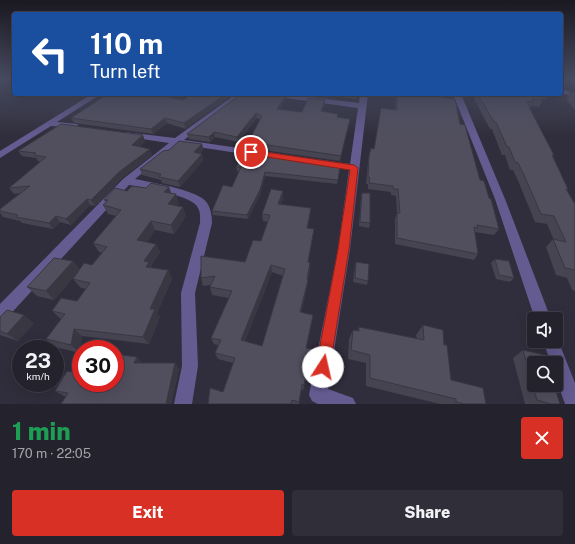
<!DOCTYPE html>
<html lang="en">
<head>
<meta charset="utf-8">
<style>
  :root { --surface:#24222d; --page:#302f39; --text:#f1f3f6; --muted:#a3a4aa; --line:#413f49; --accent:#d93025 }
  body { margin:0; font-family:"Public Sans",sans-serif; background:var(--page); color:var(--text); height:100vh; display:flex; flex-direction:column; font-size:15px; white-space:nowrap }
  * { box-sizing:border-box; margin:0 }
  p { font-size:13px; color:var(--muted) }
  .icon { flex:none; width:22px; height:22px; fill:none; stroke:currentColor; stroke-width:2; stroke-linecap:round; stroke-linejoin:round }
  .map { position:relative; height:404px; overflow:hidden }
  .details { display:flex; flex-direction:column; background:var(--surface); flex:1 }
  .details>* { flex:none }
  .hud { position:absolute; left:12px; top:12px; width:551px; height:84px; border-radius:4px; box-shadow:0 4px 16px #0002,0 0 0 1px var(--line); background:#1a4fa0; color:#fff; overflow:hidden }
  .tools { position:absolute; left:527px; top:312px; display:grid; gap:8px }
  .tools a { display:grid; place-items:center; width:36px; height:36px; border-radius:4px; background:var(--surface); box-shadow:0 4px 16px #0002,0 0 0 1px var(--line); font-size:20px }
  .speed { position:absolute; left:12px; top:340px; display:flex; gap:8px; font-size:20px; font-weight:700; text-align:center }
  .speed>* { display:grid; place-content:center; width:52px; height:52px; border-radius:50%; background:var(--surface); box-shadow:0 4px 16px #0002,0 0 0 1px var(--line); line-height:1 }
  .speed small { font-size:10px; font-weight:400 }
  .speed .limit { border:6px solid #d22; background:#fff; color:#111 }
  .pin { position:absolute; display:grid; place-items:center; width:34px; height:34px; color:#fff; margin:-17px; border:2px solid #fff; border-radius:50%; box-shadow:0 1px 4px #0007 }
  .me { position:absolute; width:44px; margin:-22px; rotate:10deg; stroke-linejoin:round; filter:drop-shadow(0 0 3px #0008) }
  .turn { display:flex; align-items:center; gap:14px; height:84px; padding:0 12px; font-size:18px }
  .turn .icon { width:52px; height:52px; stroke-width:2.5 }
  .turn b { display:block; font-size:28px; line-height:34px }
  .round { display:grid; place-items:center; flex:none; width:42px; height:42px; border-radius:4px; background:var(--page) }
  .summary { display:flex; align-items:center; justify-content:space-between; height:68px; padding:0 12px }
  h1 { font-size:24px; font-weight:800; line-height:30px; color:#1e9e55 }
  .cta { display:flex; gap:8px; margin-top:auto; padding:8px 12px }
  .cta a { flex:1; height:46px; border-radius:4px; background:var(--accent); color:#fff; font-size:16px; font-weight:800; line-height:46px; text-align:center }
  .cta a+a { background:var(--page); color:var(--text) }
  .map>svg:first-child { display:block }
</style>
</head>
<body>
<div class="map">
<svg width="575" height="404" viewBox="0 0 575 404">
  <rect width="100%" height="100%" fill="#302e3c"/>
  <g fill="none" stroke-linecap="round" stroke-linejoin="round">
    <!-- street -->
    <g fill="#645b91" fill-rule="evenodd">
      <path d="M561,89L575,93V97L561,93Z"/>
      <path d="M92,94H101L57,122L77,124L78,126L77,128L51,126L0,158V151Z"/>
      <path d="M236,94H245L184,140L350,164L358,108L271,96L267,94H287L359,103L360,94H368L350,249L328,389L353,398L356,404H318L312,401L309,395L338,249L349,170L178,144L135,179C154,183 186,188 202,198C210,203 212,214 212,223L195,293L198,366L192,404H174L182,366L181,293L200,223C200,216 201,211 196,205C188,195 143,188 129,185L5,320L0,322V304L123,179L169,143L128,137L125,136L124,134L125,132L175,138Z"/>
      <path d="M453,94H461L505,199L551,319H535L495,199Z"/>
      <path d="M556,335L575,383V404H565L556,379V363H551L543,341H556Z"/>
    </g>
  </g>
  <!-- wall -->
  <g fill="#464451" fill-rule="evenodd">
    <path d="M567,79H575V87Z"/>
    <path d="M570,92L575,93V110L566,99Z"/>
    <path d="M108,94H158L159,96L184,100L186,129L167,123L153,134L74,123L71,118Z"/>
    <path d="M299,94H357L356,99L328,95V98Z"/>
    <path d="M396,94H418L460,124L480,180L489,198L499,229L494,235L475,232V233L478,254L474,260L395,244V219L397,213L396,196L391,195V192L368,189V184H366L368,162L371,148L374,149L381,108L395,110Z"/>
    <path d="M427,94H451L450,97Z"/>
    <path d="M477,94H549L546,100L543,99V100L539,107L531,106L530,109L554,155L553,157L568,189L567,191L575,204V291L572,290L567,278L556,275L546,247L553,239L554,240L547,224L535,222L519,183L513,170H510L505,155H502L492,129H490L474,99Z"/>
    <path d="M286,95V100L280,109L302,112L325,105L322,112L338,117L350,119L340,161L249,148L248,142L260,120L257,118L238,142L215,137L210,142L189,139L187,134Z"/>
    <path d="M145,141L139,147L152,155L122,178L95,206L90,205L71,225L60,222L53,229L22,223L20,221L3,217L0,213V209L20,193L14,194L9,188L41,162L38,161L36,158L22,156L18,151Z"/>
    <path d="M202,144L203,150L200,154H202L203,161L180,187L162,183L161,180L142,175L140,169Z"/>
    <path d="M236,167H340L337,184L265,176L260,195L248,219L213,215L212,211L232,187L239,171H237Z"/>
    <path d="M169,187L171,193L179,203L177,206L186,216L174,234L155,230L147,242L156,244L160,252L151,266L152,268L168,270L172,279L157,313L160,317L149,344L82,336L80,353L55,347L46,339L61,319L52,311L77,301L86,289L81,288L73,279L92,265L102,253L99,252L93,243L116,216L108,214L103,205L106,202L104,200L127,191L146,188Z"/>
    <path d="M362,193L370,223L369,228L359,226L361,197Z"/>
    <path d="M283,199L281,204L310,216L308,228L314,229L313,237L308,262L310,270L308,279L307,287L301,312L312,322L306,348L312,349L307,376H306L303,390H301L299,404H208L223,392L233,363L218,359L215,353L218,345L214,344L211,338L229,298L212,295L210,287L211,285L203,286L201,278L245,262L261,241L268,222L263,221L262,214ZM272,272L283,276L262,346L245,341Z"/>
    <path d="M495,259L514,278L510,282L496,279L491,263Z"/>
    <path d="M73,261L80,270L54,300L37,296L27,287Z"/>
    <path d="M356,262L368,281L367,285L353,282L355,266Z"/>
    <path d="M0,317L34,323L18,341L0,335Z"/>
    <path d="M423,325L444,345L451,380L486,404H440L366,386V363L348,359L349,339L353,330L357,331L359,327L417,339L416,335Z"/>
    <path d="M523,350L560,404H525L513,358Z"/>
    <path d="M142,363H175L179,369L171,404H61L66,396H64L55,391L81,383Z"/>
  </g>
  <!-- shaded-wall -->
  <g fill="#393742">
    <path d="M226,94H233L186,129L184,123Z"/>
    <path d="M286,95V100L277,114V109Z"/>
    <path d="M325,100V105L320,117L321,111Z"/>
    <path d="M256,113L257,118L238,142L237,137Z"/>
    <path d="M165,118L167,123L153,134L151,129Z"/>
    <path d="M214,132L215,137L210,142L209,137Z"/>
    <path d="M143,135L145,141L135,151L132,145Z"/>
    <path d="M202,144L203,150L195,159L194,152Z"/>
    <path d="M150,149L152,155L122,178L95,206L91,200L119,172Z"/>
    <path d="M202,154L203,161L180,187L178,181Z"/>
    <path d="M265,172V176L260,195L248,219L247,215Z"/>
    <path d="M169,187L172,196L164,192Z"/>
    <path d="M283,191V199L278,211V204Z"/>
    <path d="M176,194L179,203L172,213L168,204Z"/>
    <path d="M87,199L90,205L71,225L66,219Z"/>
    <path d="M183,207L186,216L174,234L171,225Z"/>
    <path d="M311,208L310,216L306,236L307,228Z"/>
    <path d="M56,216L60,222L53,229L49,223Z"/>
    <path d="M151,221L155,230L142,249L137,240Z"/>
    <path d="M314,229L313,237L307,270L308,262Z"/>
    <path d="M156,244L160,252L151,266L154,270L146,267L144,261Z"/>
    <path d="M73,261L80,270L54,300L46,291Z"/>
    <path d="M310,263V270L306,287L307,279Z"/>
    <path d="M271,265L272,272L243,347L241,340Z"/>
    <path d="M168,270L172,279L157,313L160,317L149,344L143,337L150,309Z"/>
    <path d="M308,280L307,287L300,319V312Z"/>
    <path d="M24,315L34,323L18,341L7,334Z"/>
    <path d="M313,315L312,322L305,354L306,348Z"/>
    <path d="M74,329L82,336L80,353L71,345Z"/>
    <path d="M137,357L142,363L139,369L134,363Z"/>
    <path d="M175,363L179,369L171,404H166Z"/>
  </g>
  <!-- building -->
  <g fill="#514f5e" stroke="#393742" fill-rule="evenodd">
    <path d="M570,92L575,93V98Z"/>
    <path d="M108,94H155L154,95L184,100L191,94H226L184,123L165,118L151,129L71,118Z"/>
    <path d="M241,94H281L286,95L277,109L302,112L308,98L325,100L321,111L338,114L337,117L350,119L341,156L248,142L262,116L256,113L237,137L214,132L209,137L187,134Z"/>
    <path d="M397,94H418L455,99L460,124L465,125L480,180L484,181L489,198L491,199L499,229L477,225L478,228L474,227L478,254L397,238V213H400L398,189H393V186L369,183L370,178L368,177L369,156L371,148L374,149L381,108L397,110Z"/>
    <path d="M478,94H539L543,100L532,99L533,102L527,101L530,107H529L554,155H552L568,189H566L575,204V270L565,268L553,239L566,242L554,216L541,214L524,175L518,163L515,162L509,147H507L496,122H494Z"/>
    <path d="M61,124L143,135L132,145L150,149L119,172L91,200L87,199L66,219L56,216L49,223L16,217L18,215L0,211V209L30,186L9,188L46,157L34,155L36,153L18,151Z"/>
    <path d="M179,141L202,144L194,152L202,154L178,181L159,177L161,174L140,169L163,151L169,150Z"/>
    <path d="M244,152L340,167L338,180L265,172L260,190L247,215L212,211L223,185L232,187L241,167H236Z"/>
    <path d="M151,183L169,187L164,192L176,194L168,204L183,207L171,225L151,221L137,240L156,244L144,261L149,262L146,267L168,270L150,309H155L143,337L74,329L71,345L46,339L65,314L52,311L61,298L77,301L90,283L73,279L84,263L92,265L107,247L93,243L121,210L103,205L108,200H104L115,188L127,191L132,186L146,188Z"/>
    <path d="M271,189L283,191L278,204L311,208L307,228L314,229L308,262L310,263L307,279L308,280L300,312L313,315L306,348L312,349L308,371L307,370L304,385L302,384L299,402L292,400L291,404H208L210,388L223,392L235,358L215,353L221,340L211,338L232,291L210,287L215,276L201,278V256L245,262L253,240L261,241L270,215L262,214ZM271,265L285,269L262,346L241,340Z"/>
    <path d="M362,193H370V223L360,222Z"/>
    <path d="M54,258L73,261L46,291L27,287Z"/>
    <path d="M495,259L509,261L514,278L499,275Z"/>
    <path d="M356,262L369,264L368,281L355,278Z"/>
    <path d="M7,310L24,315L7,334L0,331V317Z"/>
    <path d="M423,325L443,330L444,345H447L451,380L483,388L486,404H464L456,402V399L370,378V355L351,350L353,330L359,331V327L424,340Z"/>
    <path d="M523,350L545,355L547,363H534V385H554L560,404H551L537,400Z"/>
    <path d="M116,354L137,357L134,363H175L166,404H61L68,393L55,391L67,371L81,374V383H115V355Z"/>
  </g>
  <!-- sky -->
  <linearGradient id="sky" x2="0" y2="1"><stop stop-color="#1a1921"/><stop offset="0.58" stop-color="#484c61"/><stop offset="1" stop-color="#484c61" stop-opacity="0"/></linearGradient>
  <rect width="575" height="136" fill="url(#sky)"/>
  <!-- route -->
  <path fill="#d93025" stroke="#8d1f18" d="M251,150L354,165L358,168L349,249L330,367L328,372L323,374L318,372L316,367L338,249L350,170L248,154V151Z"/>
</svg>
<div class="tools">
<a><svg class="icon" aria-label="sound" viewBox="0 0 24 24"><path d="M4 9h4l5-4v14l-5-4H4zM17 9q2 3 0 6"/></svg></a>
<a><svg class="icon" aria-label="search" viewBox="0 0 24 24"><circle cx="10" cy="10" r="6"/><path d="M15 15l6 6"/></svg></a>
</div>
<div class="speed"><div>23<small>km/h</small></div><div class="limit">30</div></div>
<div class="pin" style="left:251px;top:152px;background:#d93025"><svg class="icon" aria-label="arrive" viewBox="0 0 24 24"><path d="M6 21V4h12l-3 4 3 4H6"/></svg></div>
<svg class="me" style="left:323px;top:367px" viewBox="-20 -20 40 40"><circle r="19" fill="#fff"/><path d="M0-13L10 11 0 6-10 11z" fill="#d93025"/></svg>
<div class="hud">
<div class="turn"><svg class="icon" aria-label="left" viewBox="0 0 24 24"><path d="M17 20v-9H6M10 6l-5 5 5 5"/></svg><div><b>110 m</b>Turn left</div></div>
</div>
</div>
<section class="details">
<div class="summary"><div><h1>1 min</h1><p>170 m · 22:05</p></div><a class="round" style="background:#d93025;color:#fff"><svg class="icon" aria-label="close" viewBox="0 0 24 24"><path d="M6 6l12 12M18 6L6 18"/></svg></a></div>
<div class="cta"><a>Exit</a><a>Share</a></div>
</section>
</body>
</html>
